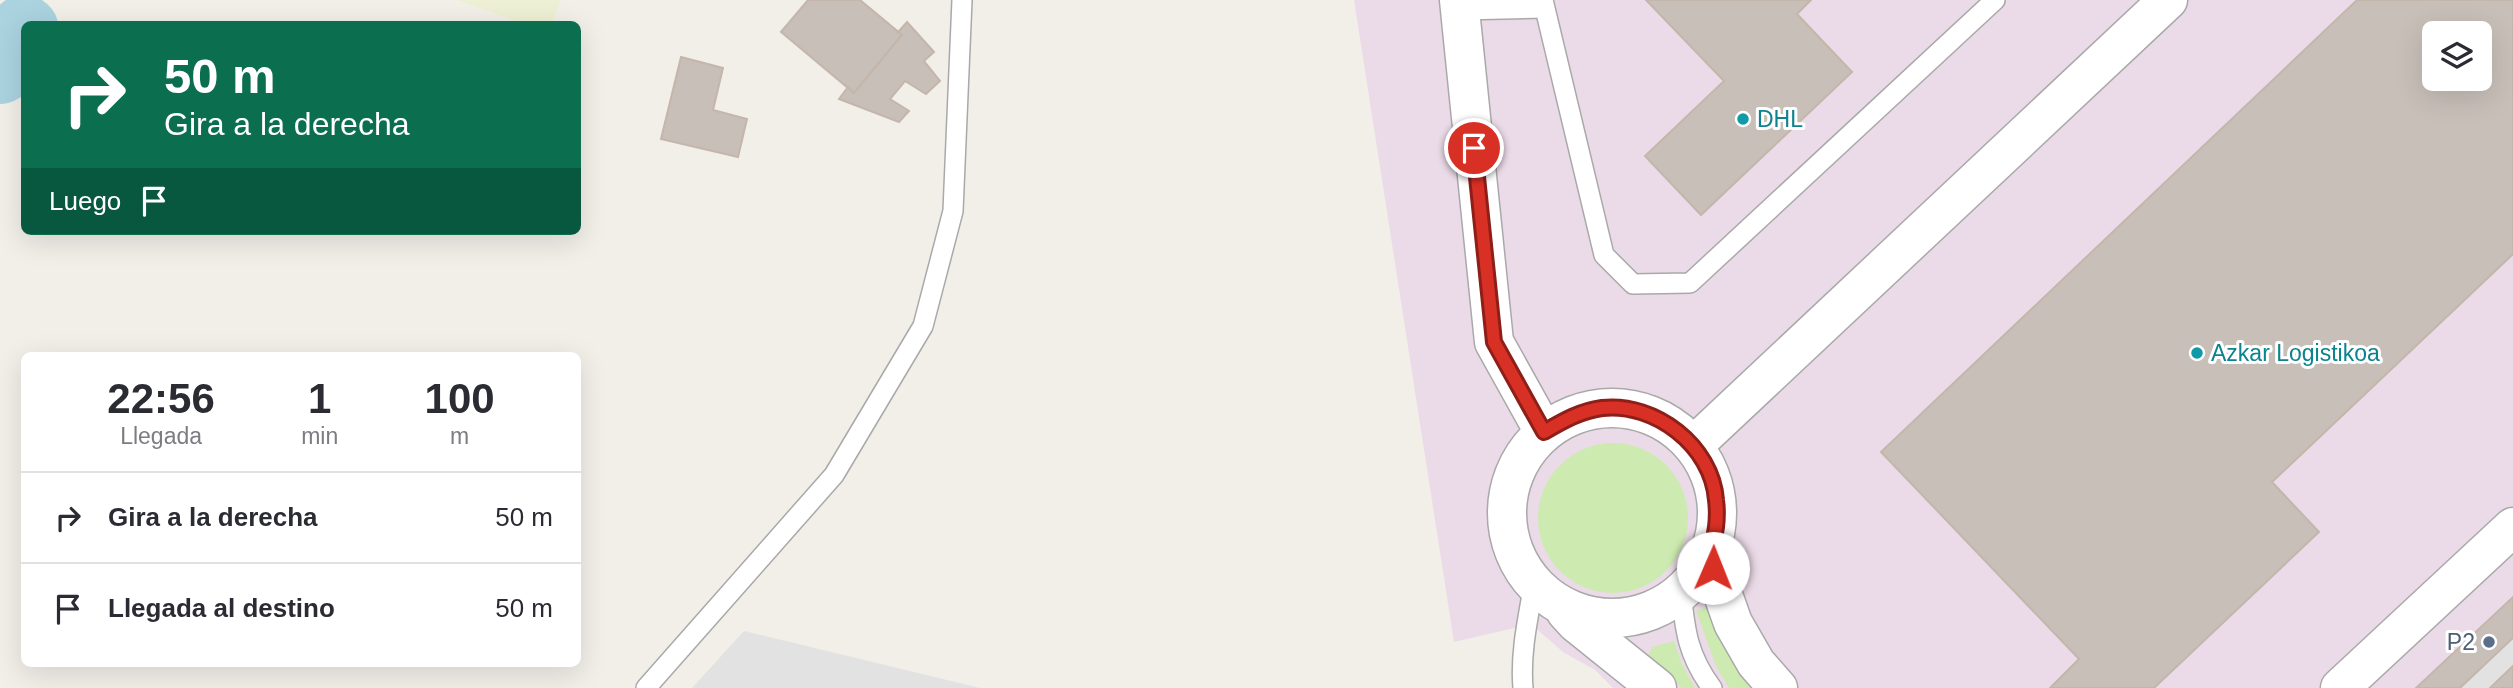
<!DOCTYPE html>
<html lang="es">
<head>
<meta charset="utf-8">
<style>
  :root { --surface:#fff; --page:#f2f2f3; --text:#2b2b33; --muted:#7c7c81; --line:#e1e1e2 }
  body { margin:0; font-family:Arial,sans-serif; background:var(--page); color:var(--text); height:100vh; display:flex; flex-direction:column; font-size:26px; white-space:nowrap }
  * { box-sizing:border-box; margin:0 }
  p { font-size:23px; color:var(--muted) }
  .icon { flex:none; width:38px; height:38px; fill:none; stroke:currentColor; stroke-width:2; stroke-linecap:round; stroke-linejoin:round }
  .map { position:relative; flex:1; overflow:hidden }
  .drawer { position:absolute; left:21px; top:352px; width:560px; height:315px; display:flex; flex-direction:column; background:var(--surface); border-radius:10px; box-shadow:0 7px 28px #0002 }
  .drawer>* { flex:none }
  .guide { position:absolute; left:21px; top:21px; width:560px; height:214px; border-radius:10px; box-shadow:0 7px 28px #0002; background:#0b6e4f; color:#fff; overflow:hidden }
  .controls { position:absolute; left:2422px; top:21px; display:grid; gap:14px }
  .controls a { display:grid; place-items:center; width:70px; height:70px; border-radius:10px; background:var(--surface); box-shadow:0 7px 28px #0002; font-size:35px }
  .pin { position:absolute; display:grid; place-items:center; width:60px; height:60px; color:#fff; margin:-30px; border:4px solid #fff; border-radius:50%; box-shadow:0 2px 7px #0007 }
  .me { position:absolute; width:77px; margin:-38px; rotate:1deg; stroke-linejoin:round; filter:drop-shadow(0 0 5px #0008) }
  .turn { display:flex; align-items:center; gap:24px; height:147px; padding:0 28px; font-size:32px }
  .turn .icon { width:91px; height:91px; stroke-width:2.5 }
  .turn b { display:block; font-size:49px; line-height:60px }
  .then { display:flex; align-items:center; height:66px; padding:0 28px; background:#0003; gap:14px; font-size:26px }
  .eta { display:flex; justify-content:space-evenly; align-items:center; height:119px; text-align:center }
  .eta b { font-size:42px; font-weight:800; line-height:49px }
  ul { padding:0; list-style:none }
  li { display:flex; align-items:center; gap:21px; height:91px; padding:0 28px; border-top:2px solid var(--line) }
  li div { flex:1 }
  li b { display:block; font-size:26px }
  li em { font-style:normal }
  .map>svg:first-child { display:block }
</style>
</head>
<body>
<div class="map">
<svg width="2513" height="688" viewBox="0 0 2513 688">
  <rect width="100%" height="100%" fill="#f2efe9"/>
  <!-- industrial -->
  <path fill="#ebdbe8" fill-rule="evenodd" d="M1354,0H2513V597L2416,688H1613L1595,670L1563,652L1531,624L1454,642ZM2434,33H2480V79H2434Z"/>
  <!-- farmland -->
  <path fill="#eef0d5" d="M457,0H561L552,24H524Z"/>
  <!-- grass -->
  <g fill="#cdebb0">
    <circle cx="1613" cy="518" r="75"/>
    <path d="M1714,605L1757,688H1729L1716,666L1696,611Z"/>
    <path d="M1674,641L1682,664L1695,688H1682L1648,656L1652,647Z"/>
  </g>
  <!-- parking -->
  <g fill="#e2e2e2">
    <path d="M2513,597V688H2416Z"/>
    <path d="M744,631L980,688H692Z"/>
  </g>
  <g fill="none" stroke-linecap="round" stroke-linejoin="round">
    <!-- river -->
    <path stroke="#aad3df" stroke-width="70" d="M0,69L24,30"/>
  </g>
  <!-- building -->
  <g fill="#c7bfb8" stroke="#c4b6ab" stroke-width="2" fill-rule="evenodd">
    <path d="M808,0H860L902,35L854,93L781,32Z"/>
    <path d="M1646,0H1811L1797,14L1852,72L1701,215L1645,156L1724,81Z"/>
    <path d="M2357,0H2513V254L2272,482L2319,532L2154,688H2050L2079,659L1881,452ZM2434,33H2480V79H2434Z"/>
    <path d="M907,22L934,52L924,61L940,81L926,94L905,81L890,99L909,111L899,122L839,99L848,87L854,93L902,35L898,32Z"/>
    <path d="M681,57L723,68L713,110L747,119L738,157L661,139Z"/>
    <path d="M2513,597V638L2460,688H2416Z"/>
    <path d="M2513,666V688H2490Z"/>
  </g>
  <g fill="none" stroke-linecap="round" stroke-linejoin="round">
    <defs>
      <g id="service">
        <path d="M1543,0L1604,255L1633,284L1690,283L1995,0"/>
        <path d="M1460,10L1544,8"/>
        <path d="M1681,592C1685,631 1688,656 1712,688"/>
        <path d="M646,688L834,475L923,326L953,211L962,0"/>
        <path d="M1523,688C1520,653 1528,618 1534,584"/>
      </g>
      <g id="minor">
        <path d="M1459,0L1494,342L1544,432"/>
        <circle cx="1612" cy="513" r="105"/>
        <path d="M1693,446L2168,0"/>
        <path d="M1709,555L1733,623L1756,663L1778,688"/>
        <path d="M1566,612L1576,623L1657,688"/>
        <path d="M2340,688L2513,527"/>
      </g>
    </defs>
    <!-- service casing -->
    <use href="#service" stroke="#a9a9a9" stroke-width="22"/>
    <!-- minor casing -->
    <use href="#minor" stroke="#a9a9a9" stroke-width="41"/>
    <!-- service -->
    <use href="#service" stroke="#fff" stroke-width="19"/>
    <!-- minor -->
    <use href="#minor" stroke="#fff" stroke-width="38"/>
  </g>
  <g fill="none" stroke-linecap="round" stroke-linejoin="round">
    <defs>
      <path id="route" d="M1474,148L1494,342L1544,432C1563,421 1580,411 1602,408C1655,402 1712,446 1716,500C1717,508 1717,519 1716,527C1714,545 1707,549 1713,568"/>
    </defs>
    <!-- route casing -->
    <use href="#route" stroke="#8d1f18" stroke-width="18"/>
    <!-- route -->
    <use href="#route" stroke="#d93025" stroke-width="12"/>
  </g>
  <!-- markers -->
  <g fill="#0f9aa8" stroke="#fff" stroke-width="2.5">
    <circle cx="1743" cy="119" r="7"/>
    <circle cx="2197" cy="353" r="7"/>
  </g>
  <circle fill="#5c6f8a" stroke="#fff" stroke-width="2.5" cx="2489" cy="642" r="7"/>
  <g text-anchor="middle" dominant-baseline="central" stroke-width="6" stroke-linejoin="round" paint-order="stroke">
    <!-- culture labels -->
    <g font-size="23" fill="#0d838f" stroke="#fff" text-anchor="start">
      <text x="1757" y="119">DHL</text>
      <text x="2211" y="353">Azkar Logistikoa</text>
    </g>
    <!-- service labels -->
    <g font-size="23" fill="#4e5e75" stroke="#fff" text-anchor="end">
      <text x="2475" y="642">P2</text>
    </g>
  </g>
</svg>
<div class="controls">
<a><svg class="icon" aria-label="layers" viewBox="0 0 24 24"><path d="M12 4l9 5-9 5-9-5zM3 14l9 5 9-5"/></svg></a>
</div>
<div class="pin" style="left:1474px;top:148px;background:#d93025"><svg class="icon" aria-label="arrive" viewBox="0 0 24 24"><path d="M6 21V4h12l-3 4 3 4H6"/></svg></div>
<svg class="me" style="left:1713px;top:568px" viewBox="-20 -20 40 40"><circle r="19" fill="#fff"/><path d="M0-13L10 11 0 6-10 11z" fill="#d93025"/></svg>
<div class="guide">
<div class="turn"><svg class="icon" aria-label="right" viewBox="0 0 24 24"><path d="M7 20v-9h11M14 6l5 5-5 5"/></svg><div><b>50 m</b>Gira a la derecha</div></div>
<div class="then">Luego<svg class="icon" aria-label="arrive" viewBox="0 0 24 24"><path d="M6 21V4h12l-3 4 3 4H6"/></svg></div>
</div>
<section class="drawer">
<div class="eta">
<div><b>22:56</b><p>Llegada</p></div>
<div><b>1</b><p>min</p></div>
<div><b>100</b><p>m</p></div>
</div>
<ul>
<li><svg class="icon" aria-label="right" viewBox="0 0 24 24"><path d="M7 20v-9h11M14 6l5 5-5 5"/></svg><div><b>Gira a la derecha</b></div><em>50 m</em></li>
<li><svg class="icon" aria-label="arrive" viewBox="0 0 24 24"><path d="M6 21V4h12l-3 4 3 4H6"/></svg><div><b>Llegada al destino</b></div><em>50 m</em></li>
</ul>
</section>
</div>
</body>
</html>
